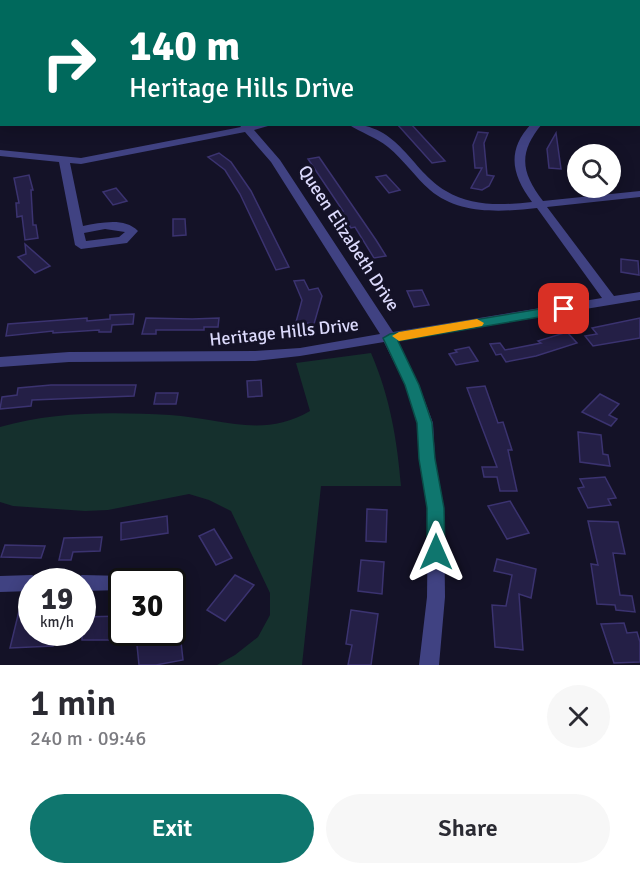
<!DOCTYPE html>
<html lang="en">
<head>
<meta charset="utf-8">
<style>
  :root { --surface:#fff; --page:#f7f7f7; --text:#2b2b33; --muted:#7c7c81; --accent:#0f766e }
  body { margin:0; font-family:Signika,sans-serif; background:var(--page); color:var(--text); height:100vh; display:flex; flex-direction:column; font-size:22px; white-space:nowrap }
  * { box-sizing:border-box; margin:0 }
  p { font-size:20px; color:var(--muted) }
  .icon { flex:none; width:33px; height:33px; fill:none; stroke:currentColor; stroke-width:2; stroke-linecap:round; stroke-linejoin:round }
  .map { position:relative; height:665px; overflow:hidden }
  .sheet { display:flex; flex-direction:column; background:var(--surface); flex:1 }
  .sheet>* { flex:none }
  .hud { position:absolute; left:0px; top:0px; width:640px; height:126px; box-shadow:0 3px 15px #0003; background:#00695c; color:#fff; overflow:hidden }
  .controls { position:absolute; left:567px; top:144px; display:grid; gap:12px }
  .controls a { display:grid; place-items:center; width:54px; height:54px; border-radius:50%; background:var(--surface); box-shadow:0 3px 15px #0003; font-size:30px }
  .speed { position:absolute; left:18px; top:568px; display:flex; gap:12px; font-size:30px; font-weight:700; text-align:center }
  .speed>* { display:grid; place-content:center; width:78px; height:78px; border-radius:50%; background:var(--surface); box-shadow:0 3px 15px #0003; line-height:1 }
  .speed small { font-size:15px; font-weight:400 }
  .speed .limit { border:3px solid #111; border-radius:9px; background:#fff; color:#111 }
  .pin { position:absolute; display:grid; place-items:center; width:51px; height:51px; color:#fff; margin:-26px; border-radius:12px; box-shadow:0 3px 9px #0006 }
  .me { position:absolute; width:66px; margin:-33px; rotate:0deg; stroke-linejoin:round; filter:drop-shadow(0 0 4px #0008) }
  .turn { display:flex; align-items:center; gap:21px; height:126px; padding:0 30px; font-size:27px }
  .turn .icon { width:78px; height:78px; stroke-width:2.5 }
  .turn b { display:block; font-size:42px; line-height:51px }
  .round { display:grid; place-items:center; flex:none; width:63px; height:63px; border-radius:32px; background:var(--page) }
  .summary { display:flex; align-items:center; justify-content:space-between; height:102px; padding:0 30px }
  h1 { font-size:36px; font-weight:600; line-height:45px }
  .button { display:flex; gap:12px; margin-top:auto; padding:12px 30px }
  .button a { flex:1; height:69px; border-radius:36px; background:var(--accent); color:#fff; font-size:24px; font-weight:600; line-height:69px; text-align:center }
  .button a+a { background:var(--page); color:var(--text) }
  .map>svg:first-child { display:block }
</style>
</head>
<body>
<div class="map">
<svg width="640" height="665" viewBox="0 0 640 665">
  <rect width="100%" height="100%" fill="#141227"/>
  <!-- green -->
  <path fill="#15302d" d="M371,353C390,397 397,439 401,486H321L302,665H217L235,655L258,637L270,615V593L231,511L209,500L189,494L108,510L85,511L13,506L0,502V427C54,411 114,412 170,415C219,418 263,439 310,411L296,363Z"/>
  <!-- building -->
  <g fill="#241f46" stroke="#3b3370" stroke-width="1.5">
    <path d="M397,124H411L445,161L432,163Z"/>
    <path d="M478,132L488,133L484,143L487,175L494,176L489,186L482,190L471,188L482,168H475L473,145Z"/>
    <path d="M556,133L561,169L549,168L547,149Z"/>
    <path d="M219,153L231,162L251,191L289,267L276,270L240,194L225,170L208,157Z"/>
    <path d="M319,157L376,240L386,256L374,258L355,227L351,228L340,211H343L308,159Z"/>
    <path d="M29,175L33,190H31L33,225H36L38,238L25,240L22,216L17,217L16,203H19L14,178Z"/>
    <path d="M386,175L400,190L389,193L376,177Z"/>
    <path d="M116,188L127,201L113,205L103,192Z"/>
    <path d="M173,219H185L186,235L173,236Z"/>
    <path d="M25,244L50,266L35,273L18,257L26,254Z"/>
    <path d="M621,259L638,261L639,275L621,272Z"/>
    <path d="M304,280L309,290L318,288L322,296L314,324L296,322L302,300L294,281Z"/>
    <path d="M422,290L429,305L414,307L407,291Z"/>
    <path d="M134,314L133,324L112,325L111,332H99V330L53,333V331L6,336L8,324L87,318V321L110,319V315Z"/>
    <path d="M146,318L192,319L219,318L218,327H204V330H156V334H142Z"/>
    <path d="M640,318V338L593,346L585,336L597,334L592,328Z"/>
    <path d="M567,332L577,343L536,356L506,362L501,354L496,355L490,344L500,343L505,350L541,343L538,341Z"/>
    <path d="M469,347L478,361L456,365L449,354L457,352L455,350Z"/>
    <path d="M261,380L262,396L248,397L247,381Z"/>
    <path d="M51,385H136L134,396L32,400L31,406L0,409L2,397L17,395L18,388Z"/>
    <path d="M485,386L498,423L503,422L512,450H508L517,491H500L497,477H484L482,467H497L467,388Z"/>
    <path d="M156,393H178L176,404H154Z"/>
    <path d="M600,394L619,404L609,415L617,419L611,426L582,412Z"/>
    <path d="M578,432L601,435L603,454L608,455L610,466L580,462Z"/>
    <path d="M605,477L616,498L608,499L611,505L588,508L578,488L584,487L580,479Z"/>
    <path d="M510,501L529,533L507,539L488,506Z"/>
    <path d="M367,509L387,510L386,542L366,541Z"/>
    <path d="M167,516L168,533L121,540V523Z"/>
    <path d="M588,521L618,522L625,554L613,553L620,595L632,596L635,612L616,610L615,605L597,604L591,564L598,565Z"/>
    <path d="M214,529L232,558L216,565L199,536Z"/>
    <path d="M102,537L100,551L73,552L71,560H59L64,538Z"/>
    <path d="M5,545L45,546L41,558L1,557Z"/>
    <path d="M497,559L536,569L531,598L519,594L523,650L495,647L492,605L506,606L512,575L494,571Z"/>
    <path d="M361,560L384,562L382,594L358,591Z"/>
    <path d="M235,575L254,585L225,621L207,610Z"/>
    <path d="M351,610L378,614L371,665H348L352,645L346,644Z"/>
    <path d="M19,611H32V633H56L53,646L10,648Z"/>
    <path d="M122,616L120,640H82V617Z"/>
    <path d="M624,623L627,633L637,632L640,642V662L614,663L601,624Z"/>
    <path d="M159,633H180L183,660L156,665H139L137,645L160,641Z"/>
  </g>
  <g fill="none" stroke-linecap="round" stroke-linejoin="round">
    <!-- street -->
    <g fill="#404282" fill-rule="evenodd">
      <path d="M174,0L187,2H175Z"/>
      <path d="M274,0H282L273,2Z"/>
      <path d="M412,0H420V2H413Z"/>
      <rect x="0" y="34" width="2" height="4"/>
      <rect x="639" y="51" width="1" height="6"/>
      <path d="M640,62V68L639,69V63Z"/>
      <path d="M239,124H275L254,130L280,160L393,332L602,298L537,208C502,212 459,215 430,190C415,177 404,160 388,147C376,137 361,133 348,124C400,124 410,170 446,191C472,207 503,205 532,202C512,175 506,151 531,124H542C518,153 521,172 543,201L640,191V197L547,207L614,296L640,292V300L397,340L419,385L433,423L435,459L444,508L445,597L439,665H419L427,597L428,508L419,459L417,423L405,385L384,342L300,356L255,361L69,362L0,367V357L69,352L255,351L300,348L380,334L271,162L245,132L81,164L70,163L83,226C101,223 124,217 138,231L127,243L81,249L75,245L59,162L0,156V150L81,158L241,127ZM105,229L125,232L119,237L86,241L84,233Z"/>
      <path d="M165,570L171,573L174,578L172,582H122V590L82,591V582H73L76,578L82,575L126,576Z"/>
      <path d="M32,575L38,578L41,582H32V591L0,592V576Z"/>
    </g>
    <!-- secondary -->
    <g fill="#797ef5" fill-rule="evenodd">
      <path d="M18,0H27L17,2Z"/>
      <path d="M33,0H43L32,2Z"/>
      <path d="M0,18H2L0,24Z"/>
    </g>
  </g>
  <!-- route -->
  <path fill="#0f766e" stroke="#0a4d48" stroke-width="1.5" d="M564,305L569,306L571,309L569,312L398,341L419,385L432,423L435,459L444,508L445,552L442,557L436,559L429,557L427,552V508L419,459L417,423L405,385L383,338L390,334Z"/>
  <!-- slow -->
  <path fill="#f59e0b" d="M477,319L484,323L482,326L399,341L392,336L399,332Z"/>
  <g text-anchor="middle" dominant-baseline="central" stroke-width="6" stroke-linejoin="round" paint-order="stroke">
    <!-- street labels -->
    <g font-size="18" fill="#dcdafc" stroke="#141227">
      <text transform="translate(349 238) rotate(57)">Queen Elizabeth Drive</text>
      <text transform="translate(284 332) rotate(-6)">Heritage Hills Drive</text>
    </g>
  </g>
</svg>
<div class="controls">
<a><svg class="icon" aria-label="search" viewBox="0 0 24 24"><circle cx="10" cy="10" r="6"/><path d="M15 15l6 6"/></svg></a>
</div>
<div class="speed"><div>19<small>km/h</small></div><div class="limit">30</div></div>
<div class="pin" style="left:564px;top:309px;background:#d93025"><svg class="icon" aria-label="arrive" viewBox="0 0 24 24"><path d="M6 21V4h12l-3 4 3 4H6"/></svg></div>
<svg class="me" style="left:436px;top:552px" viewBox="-20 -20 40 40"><path d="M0-17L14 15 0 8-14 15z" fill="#0f766e" stroke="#fff" stroke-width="4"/></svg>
<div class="hud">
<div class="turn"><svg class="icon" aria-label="right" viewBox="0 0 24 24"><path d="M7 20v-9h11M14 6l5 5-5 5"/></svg><div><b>140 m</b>Heritage Hills Drive</div></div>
</div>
</div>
<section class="sheet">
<div class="summary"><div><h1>1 min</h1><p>240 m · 09:46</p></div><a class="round"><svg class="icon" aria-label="close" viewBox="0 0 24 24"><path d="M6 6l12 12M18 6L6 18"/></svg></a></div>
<div class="button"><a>Exit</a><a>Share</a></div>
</section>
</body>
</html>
